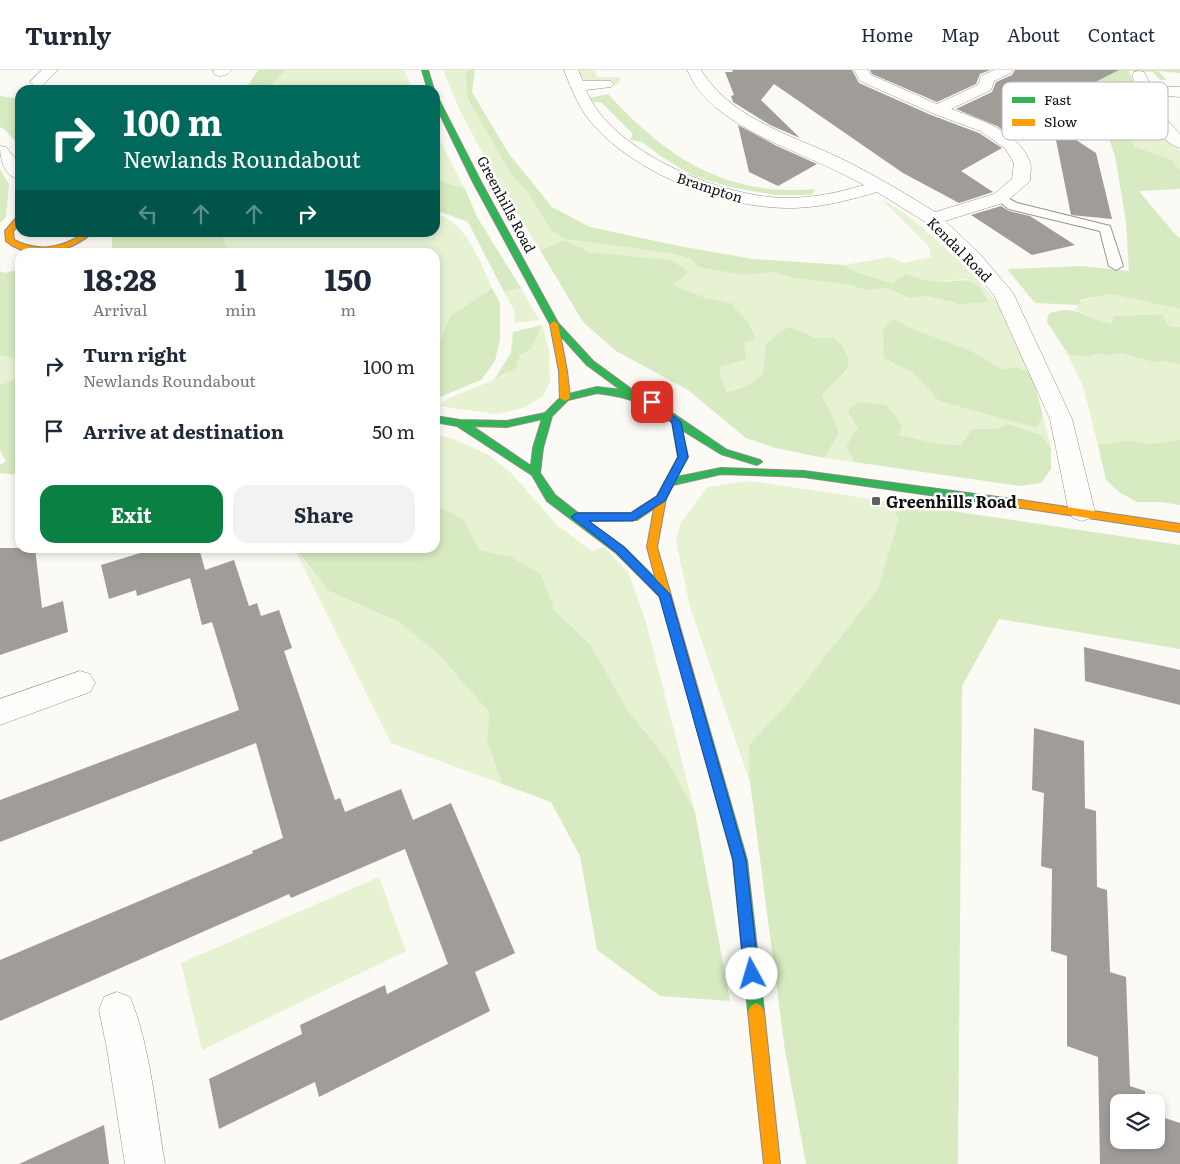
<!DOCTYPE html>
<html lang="en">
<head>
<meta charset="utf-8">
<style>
  :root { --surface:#fff; --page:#f2f2f3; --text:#1f2937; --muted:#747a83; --line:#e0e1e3; --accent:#0b8043 }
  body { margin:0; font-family:Literata,serif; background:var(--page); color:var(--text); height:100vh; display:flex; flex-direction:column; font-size:19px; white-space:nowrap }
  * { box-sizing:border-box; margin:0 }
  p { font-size:16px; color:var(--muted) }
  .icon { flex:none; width:28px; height:28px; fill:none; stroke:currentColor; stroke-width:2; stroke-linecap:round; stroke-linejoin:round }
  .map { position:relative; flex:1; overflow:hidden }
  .side { position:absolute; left:15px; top:178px; width:425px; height:305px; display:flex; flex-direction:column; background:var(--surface); border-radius:15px; box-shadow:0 2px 8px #0003 }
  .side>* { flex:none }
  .top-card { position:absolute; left:15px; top:15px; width:425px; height:152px; border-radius:15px; box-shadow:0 2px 8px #0003; background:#00695c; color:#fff; overflow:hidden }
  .controls { position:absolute; left:1110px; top:1024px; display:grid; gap:10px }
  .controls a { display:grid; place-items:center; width:55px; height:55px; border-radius:10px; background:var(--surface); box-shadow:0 2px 8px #0003; font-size:25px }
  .pin { position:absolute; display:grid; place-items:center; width:42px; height:42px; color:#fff; margin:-21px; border-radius:10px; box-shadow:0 2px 8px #0006 }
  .me { position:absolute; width:55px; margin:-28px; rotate:354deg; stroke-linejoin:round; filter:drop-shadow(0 0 4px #0008) }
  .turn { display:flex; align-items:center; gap:18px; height:105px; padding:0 25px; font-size:22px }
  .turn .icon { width:65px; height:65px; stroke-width:2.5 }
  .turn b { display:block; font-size:35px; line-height:42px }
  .lanes { display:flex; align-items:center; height:48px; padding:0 25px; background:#0003; justify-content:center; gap:25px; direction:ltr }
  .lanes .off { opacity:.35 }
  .eta { display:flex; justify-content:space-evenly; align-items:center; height:85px; text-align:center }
  .eta b { font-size:30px; font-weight:700; line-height:35px }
  .button { display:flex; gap:10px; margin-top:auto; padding:10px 25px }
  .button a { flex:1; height:58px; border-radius:15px; background:var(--accent); color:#fff; font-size:20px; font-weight:700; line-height:58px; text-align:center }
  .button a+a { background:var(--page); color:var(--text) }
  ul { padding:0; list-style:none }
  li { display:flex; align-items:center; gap:15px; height:65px; padding:0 25px }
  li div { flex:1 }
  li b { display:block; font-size:19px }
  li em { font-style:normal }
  header { display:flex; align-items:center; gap:30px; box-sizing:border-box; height:70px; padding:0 25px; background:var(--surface); border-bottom:1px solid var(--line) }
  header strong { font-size:24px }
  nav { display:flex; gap:28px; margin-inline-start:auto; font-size:18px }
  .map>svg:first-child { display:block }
</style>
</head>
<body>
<header>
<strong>Turnly</strong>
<nav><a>Home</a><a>Map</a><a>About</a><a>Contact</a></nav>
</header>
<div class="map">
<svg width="1180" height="1094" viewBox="0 0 1180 1094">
  <rect width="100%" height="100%" fill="#fcfaf4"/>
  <!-- green -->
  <g fill="#e7f2d3">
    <path d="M287,0H404L411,16L419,15L421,20H274L269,16Z"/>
    <path d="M443,0H468L465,7L468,29L508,99L530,126L550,159L671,183L744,205L773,202L793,208L850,215L867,220L888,218L909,228L928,226L953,232L958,235L989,232L965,209L933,212L905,204L892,213L859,203L844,195L891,187L904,193L931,187L929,177L882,130C911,141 986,214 1003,241C1014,260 1022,283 1032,304L1018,297L1002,299L971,281L908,257L894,249L884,288L913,303L939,331L1036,358L1043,346L1051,378L1041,365L1008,354L996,359H972L961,375L941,374L899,365L903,356L858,359L846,376L854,392L824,388L839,364L833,346L822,326L829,316L846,302L836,268H815L791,257L766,274L763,304L745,317L725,322L720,304V297L730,233L706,228L672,215L671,190L589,182L565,170L540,180L496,108L460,41Z"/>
    <path d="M579,0H595L597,7H620L619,14L612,16L609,10L592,12L582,8Z"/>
    <path d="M1138,25L1146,45L1162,64L1180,81V100L1170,89L1135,77L1117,30Z"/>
    <path d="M435,60V61L465,119L435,109Z"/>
    <path d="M435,143C467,153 479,190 492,218L450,246L435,286V182H227L225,172L220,163L435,162Z"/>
    <path d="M521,218L539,250L515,253L514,240L504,222Z"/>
    <path d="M1111,224L1180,239V257H1170L1162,244L1117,246L1113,247L1112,254C1097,252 1090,245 1075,240L1081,231Z"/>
    <path d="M542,255L549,280L550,311L543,326L523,338L496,344L439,336L449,328L506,305L520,285L531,279Z"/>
    <path d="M1066,281C1077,290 1088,286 1100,283L1108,286L1120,283L1153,292L1162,291L1180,294V370L1150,374L1128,370L1098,375L1083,316Z"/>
    <path d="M0,286L20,289V307L0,315Z"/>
    <path d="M435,365L451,368L487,384L511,403L557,455L591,481L604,477L628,502L646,552L695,742L667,690L627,639L590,574L555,541L541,504L511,487L480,480L462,448L435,435Z"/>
    <path d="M750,411L892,432L898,450L878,519L790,631L750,675V712L690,537L676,471L680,454L707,417Z"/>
    <path d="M294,478L329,521L399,552L439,585L489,642L487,671L502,714L391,673Z"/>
    <path d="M379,807L406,881L202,980L181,893Z"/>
  </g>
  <!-- forest -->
  <g fill="#d7eac1">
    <path d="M258,0H287L269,16L274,20H245Z"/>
    <path d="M468,0H475L472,22L509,84L552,137L590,157L679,176L753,189L844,195L859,203L892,213L905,204C914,206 923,210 932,211C959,215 970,198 989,232L958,235L953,232L928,226L909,228L888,218L867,220L850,215L793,208L773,202L744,205L699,197L691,189L671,183L565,169L550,159L530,126L508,99L468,29L465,7Z"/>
    <path d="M1093,0H1180V3L1158,1L1167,10H1160L1153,2L1129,1L1138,25L1117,31L1135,77L1170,89L1180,100V119L1139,121L1174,163L1180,168V239L1111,224L1081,230L1078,235L1035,233L1007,199L1081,196L1129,201L1126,152L1115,86L1099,41Z"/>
    <path d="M608,24C666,87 725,127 815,119L812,125H774L730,117L694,106L662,87L642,72L630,70L633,64L602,33L592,31L590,28Z"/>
    <path d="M0,26L20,29V76L5,60L0,57Z"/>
    <path d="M0,99L9,114L6,147L0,153Z"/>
    <path d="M435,109L465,119L477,147L521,218L504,222L468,152L435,140Z"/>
    <path d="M112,162L220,163L225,172L227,182H112Z"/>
    <path d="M565,170L589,182L671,190L688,202L672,215L706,228L730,233L748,252L756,269L744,273L746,289L720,297V304L726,322L745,317L763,304L766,274L781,261L791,257L815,268H835C864,300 840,301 822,326L833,346L839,364L824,388L776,378L746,368L688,320L616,281L583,252L540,180Z"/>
    <path d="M20,199V289L0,286V201L5,203Z"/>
    <path d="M492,218L500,233V269L495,291L481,310L435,329V286L450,246Z"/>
    <path d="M1065,240C1083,240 1094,251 1112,254L1113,247L1117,246L1162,244L1170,257H1180V294L1162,291L1153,292L1120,283L1108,286L1100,283L1086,287L1070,285L1066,281L1047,252L1048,245L1052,242Z"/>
    <path d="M894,249L908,257L971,281L1002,299L1018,297L1032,304L1043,346L1036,358L939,331L913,303L884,288L883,259Z"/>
    <path d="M542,255L531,279L520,285L516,298L494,310L511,283L513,262Z"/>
    <path d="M20,307V405L0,403V395L6,391L0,381V315Z"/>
    <path d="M860,332L886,335L903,356L899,365L941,374L961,375L972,359H996L1008,354L1041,365L1051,378V399L1041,413L1020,416L854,392L846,376L858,358L847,340Z"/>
    <path d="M1128,370L1150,374L1180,370V435L1160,432H1137L1119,422L1106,410L1098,375Z"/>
    <path d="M892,432L1180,475V579L999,549L962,616L958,1094H806L785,981L750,712L749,675L790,631L878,519L898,450Z"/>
    <path d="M435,435L462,448L480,480L511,487L541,504L555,541L590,574L627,639L667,690L695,742L730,931L660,926L597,880L580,786L551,732L502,714L487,671L489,642L439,585L399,552L329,521L295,478H435Z"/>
  </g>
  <!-- building -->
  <g fill="#a09d99">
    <path d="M732,0H852L859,13L931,45L979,63L1002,78L961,101L993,122L959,133L903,103L774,14L761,30L800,68L770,55L733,32L731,26L734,25L725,2H733Z"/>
    <path d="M870,0H990L980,4L976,14L937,32L872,4Z"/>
    <path d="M1015,0H1119L1034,43L1049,52L1017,70L997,56L956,39L992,22L996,12L1012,5Z"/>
    <path d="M738,55L777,76L817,94L778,116L749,102Z"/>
    <path d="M1053,55L1096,83L1112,149L1071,145Z"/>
    <path d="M1001,136L1009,141L1030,146L1075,175L1032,185L971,145Z"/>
    <path d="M0,478H35L42,538L63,531L68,562L0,585Z"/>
    <path d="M157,478H199L205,500L234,490L249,536L257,533L261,546L279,540L292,578L284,581L335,730L340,728L345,742L401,719L413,750L451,733L515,883L475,902L490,941L319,1027L315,1012L219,1059L209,1009L302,964L300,955L385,915L387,924L448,894L405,779L291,828L289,824L0,951V890L253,783L252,781L283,768L256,673L0,772V730L239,640L212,552L202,555L190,508L137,526L136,520L109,529L101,495Z"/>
    <path d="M1084,577L1180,600V635L1085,611Z"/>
    <path d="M1034,658L1084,671L1085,738L1096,741L1097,817L1107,820L1110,902L1126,907L1130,1016L1145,1021V1032H1119V1070H1156V1045L1180,1053V1094H1100L1098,987L1067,976V886L1051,881L1052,799L1041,796L1044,723L1032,720Z"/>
    <path d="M104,1055L109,1094H19Z"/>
  </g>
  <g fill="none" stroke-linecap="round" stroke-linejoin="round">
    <defs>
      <path id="lane" d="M1000,124L1017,133L1110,156L1123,196L1116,200L1109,196L1100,161L1009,139L994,128Z"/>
      <g id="street">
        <path d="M42,0H58L43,15H33L30,12Z"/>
        <path d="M214,0H231C227,6 221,7 215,5L213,2Z"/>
        <path d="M564,0H578L583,11H611L614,14L611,17L586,20C612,83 722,127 785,128C812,128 838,123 864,115C814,86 738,66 701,23C695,17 691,7 687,0H701C735,54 799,66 852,94C881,109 908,125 935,142L994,124L1012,109L1014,93L1005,78L980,61L932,43L860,11L854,0H868L871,5L937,34L978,15L981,6L994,0H1013L1011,3L994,11L991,20L951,39C980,50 1017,60 1030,92C1032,97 1030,105 1030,111L1006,132L945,151L981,185L1013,223L1072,349L1095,442L1091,448L1082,451L1073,448L1069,442L1050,349L994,225L967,193L927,153L877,122C850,130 823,137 795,138C729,140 642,107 596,58C580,41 572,21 564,0Z"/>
        <path d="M1139,1L1144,2L1151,16L1180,17V27L1155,25L1165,48L1180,64V78C1155,72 1140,26 1132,5L1134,2Z"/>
        <path d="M0,76L6,77L20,94V110C4,106 0,90 0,76Z"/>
        <path d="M80,601L90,604L95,613L90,622L0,655V629Z"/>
        <path d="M117,922L130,927C150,975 156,1042 165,1094H125L107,979L99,940L104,927Z"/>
      </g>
      <g id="fast">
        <path d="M422,0H428L434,20H428Z"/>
        <path d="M435,26L438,28L481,112L558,253L593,291L634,321L635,324L659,334L727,380L760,390L762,392L757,395L721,384L682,360L688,387L677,407L721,398L804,401L1020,430L1024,431L1025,434L1024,437L1020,438L804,407L721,404L673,415L665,431L637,450L588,451L624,477L667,520L669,523L667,526H659L616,483L547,431L532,405L457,356L435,352V346L460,350L507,351L545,343L562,326L565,325L597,317L621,320L587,295L550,254L473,112L435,34ZM597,323C629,327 646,333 672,352L678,387L657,426L631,443H578L555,425L540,403L543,378L552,346L568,330ZM542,349L533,378L531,396L472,356L507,357Z"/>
        <path d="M695,625L699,626L701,630L747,790L764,941L761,946L756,949L751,946L748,941L733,790L689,630L691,626Z"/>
      </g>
      <g id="slow">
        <path d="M17,147H20V153L13,161L14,170C31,179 49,180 68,172C78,168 83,162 93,162C72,182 30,192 6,171L5,161Z"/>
        <path d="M554,251L558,254L567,301L570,328L565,331L560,328L559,301L550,254Z"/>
        <path d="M661,424L666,428L657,477L701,630L699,634L695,635L691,634L689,630L647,477L656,428Z"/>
        <path d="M1020,430L1180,454V462L1016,437L1015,434L1016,431Z"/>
        <path d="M756,933L761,936L764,941L780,1094H764L748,941L751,936Z"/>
      </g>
    </defs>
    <!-- lane casing -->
    <use href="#lane" stroke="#969592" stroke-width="2"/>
    <!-- street casing -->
    <use href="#street" stroke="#969592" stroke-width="1"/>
    <!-- fast casing -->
    <use href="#fast" stroke="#8c8b89" stroke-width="2"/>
    <!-- slow casing -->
    <use href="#slow" stroke="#8c8b89" stroke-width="2"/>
    <!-- lane -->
    <use href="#lane" fill="#fffefd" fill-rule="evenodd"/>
    <!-- street -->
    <use href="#street" fill="#fffefd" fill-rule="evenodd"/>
    <!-- fast -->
    <use href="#fast" fill="#30b455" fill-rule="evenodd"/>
    <!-- slow -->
    <use href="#slow" fill="#ff9f0a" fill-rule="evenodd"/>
  </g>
  <!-- route -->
  <path fill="#1a73e8" stroke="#114b97" d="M652,328L681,352L688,387L665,431L633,451H589L624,477L670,524L746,790L759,904L757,909L752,912L747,909L744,904L733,790L659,526L616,482L571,447L576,443H631L657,426L678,387L672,353L649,334L647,332Z"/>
  <!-- markers -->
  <rect fill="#62615f" stroke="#fff" stroke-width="2" x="871" y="426" width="10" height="10" rx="2.5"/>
  <g text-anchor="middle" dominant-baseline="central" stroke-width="5" stroke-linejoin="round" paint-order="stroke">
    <!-- far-street labels -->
    <g font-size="14" fill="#0f0f0f" stroke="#fff">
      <text transform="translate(710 117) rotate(18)">Brampton</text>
      <text transform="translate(507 134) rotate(62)">Greenhills Road</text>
      <text transform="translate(960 179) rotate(45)">Kendal Road</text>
    </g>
    <!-- poi labels -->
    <g font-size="16" font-weight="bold" fill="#0f0f0f" stroke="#fff" text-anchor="start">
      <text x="886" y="431">Greenhills Road</text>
    </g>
  </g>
  <!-- legend -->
  <rect x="1002" y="12" width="166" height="58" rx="8" fill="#fff" stroke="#b7b7b7" stroke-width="1"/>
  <rect x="1012" y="27" width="23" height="6" fill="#30b455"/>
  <rect x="1012" y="49" width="23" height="7" fill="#ff9f0a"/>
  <g font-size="14" fill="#0f0f0f">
    <text x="1044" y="35">Fast</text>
    <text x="1044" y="57">Slow</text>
  </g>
</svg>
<div class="controls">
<a><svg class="icon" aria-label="layers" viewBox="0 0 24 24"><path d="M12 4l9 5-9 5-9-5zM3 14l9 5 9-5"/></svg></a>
</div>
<div class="pin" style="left:652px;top:332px;background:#d93025"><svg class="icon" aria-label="arrive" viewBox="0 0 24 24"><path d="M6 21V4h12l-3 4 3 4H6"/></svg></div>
<svg class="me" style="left:752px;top:904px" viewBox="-20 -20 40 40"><circle r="19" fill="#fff"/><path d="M0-13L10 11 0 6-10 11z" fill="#1a73e8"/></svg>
<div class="top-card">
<div class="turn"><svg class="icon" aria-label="right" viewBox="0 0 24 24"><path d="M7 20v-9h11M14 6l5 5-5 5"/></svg><div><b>100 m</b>Newlands Roundabout</div></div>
<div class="lanes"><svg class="icon off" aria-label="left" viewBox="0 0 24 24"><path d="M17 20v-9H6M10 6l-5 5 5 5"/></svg><svg class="icon off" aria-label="ahead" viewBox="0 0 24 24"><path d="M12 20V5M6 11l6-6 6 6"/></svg><svg class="icon off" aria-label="ahead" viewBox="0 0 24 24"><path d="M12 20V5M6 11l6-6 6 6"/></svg><svg class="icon" aria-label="right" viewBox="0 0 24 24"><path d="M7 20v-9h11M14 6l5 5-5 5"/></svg></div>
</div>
<section class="side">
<div class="eta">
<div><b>18:28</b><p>Arrival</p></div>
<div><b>1</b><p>min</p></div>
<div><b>150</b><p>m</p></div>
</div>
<ul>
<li><svg class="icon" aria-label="right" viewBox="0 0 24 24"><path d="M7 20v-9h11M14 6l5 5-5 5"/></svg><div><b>Turn right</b><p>Newlands Roundabout</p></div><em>100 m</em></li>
<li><svg class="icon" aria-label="arrive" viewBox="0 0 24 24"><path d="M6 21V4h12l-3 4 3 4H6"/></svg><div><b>Arrive at destination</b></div><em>50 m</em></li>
</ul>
<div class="button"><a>Exit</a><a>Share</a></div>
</section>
</div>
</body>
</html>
